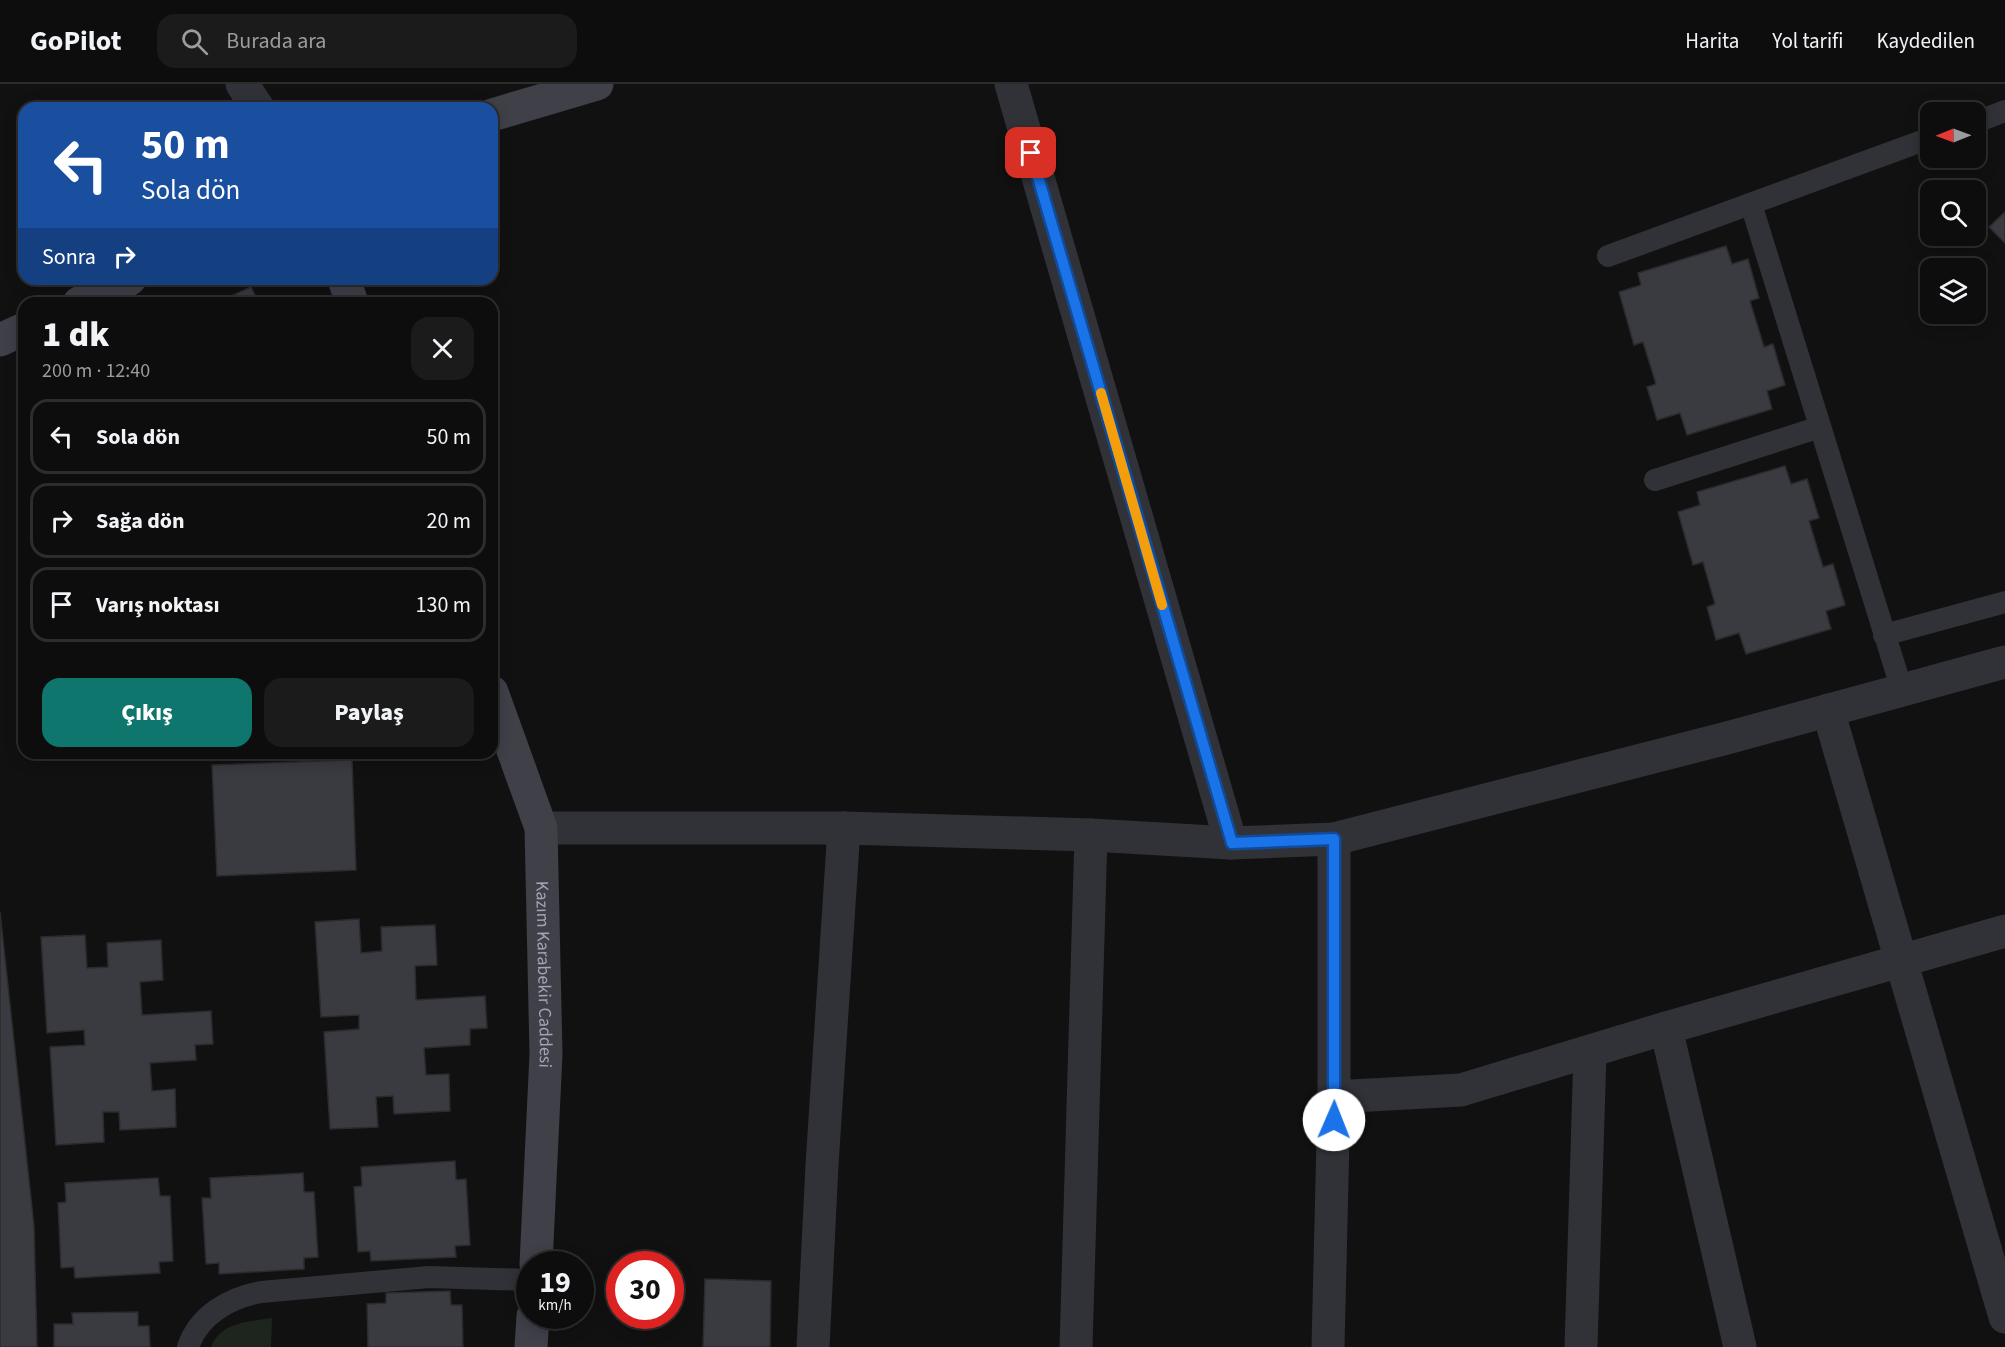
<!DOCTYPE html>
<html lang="tr">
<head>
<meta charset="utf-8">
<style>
  :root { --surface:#0d0d0e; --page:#1b1b1c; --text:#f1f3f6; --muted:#9a9c9e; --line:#2d2d2e; --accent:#0f766e }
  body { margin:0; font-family:"Source Sans 3",sans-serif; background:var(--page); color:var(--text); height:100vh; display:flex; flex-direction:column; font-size:22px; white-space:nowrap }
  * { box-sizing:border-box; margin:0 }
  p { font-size:20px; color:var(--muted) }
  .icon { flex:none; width:33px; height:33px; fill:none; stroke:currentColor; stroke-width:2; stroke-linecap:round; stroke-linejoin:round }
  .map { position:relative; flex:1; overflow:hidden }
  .panel { position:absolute; left:18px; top:213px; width:480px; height:462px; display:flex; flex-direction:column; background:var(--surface); border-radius:18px; box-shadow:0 3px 15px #0003,0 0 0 2px var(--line) }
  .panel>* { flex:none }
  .hud { position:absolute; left:18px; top:18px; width:480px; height:183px; border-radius:18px; box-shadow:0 3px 15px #0003,0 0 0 2px var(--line); background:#1a4fa0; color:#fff; overflow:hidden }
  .needle { width:39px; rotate:269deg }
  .tools { position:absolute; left:1920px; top:18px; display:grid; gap:12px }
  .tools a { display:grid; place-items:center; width:66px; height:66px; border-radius:12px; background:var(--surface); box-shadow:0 3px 15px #0003,0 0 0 2px var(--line); font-size:30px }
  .speed { position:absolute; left:516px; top:1167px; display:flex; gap:12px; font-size:30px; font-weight:700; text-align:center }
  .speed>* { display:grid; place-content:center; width:78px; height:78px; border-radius:50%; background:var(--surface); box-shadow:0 3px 15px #0003,0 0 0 2px var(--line); line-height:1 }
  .speed small { font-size:15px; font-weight:400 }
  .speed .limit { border:9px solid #d22; background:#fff; color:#111 }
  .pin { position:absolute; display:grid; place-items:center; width:51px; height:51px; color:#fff; margin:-26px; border-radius:12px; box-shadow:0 3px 9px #0006 }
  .me { position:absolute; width:66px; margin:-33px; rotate:1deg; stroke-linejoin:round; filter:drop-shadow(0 0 4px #0008) }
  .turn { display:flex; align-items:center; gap:21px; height:126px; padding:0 24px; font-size:27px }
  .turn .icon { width:78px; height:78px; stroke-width:2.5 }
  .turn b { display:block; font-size:42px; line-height:51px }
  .then { display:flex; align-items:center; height:57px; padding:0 24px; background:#0003; gap:12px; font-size:22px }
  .round { display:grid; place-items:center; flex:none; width:63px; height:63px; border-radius:18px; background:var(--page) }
  .headline { display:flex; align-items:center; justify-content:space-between; height:102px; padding:0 24px }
  h1 { font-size:36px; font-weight:800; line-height:45px }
  .button { display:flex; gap:12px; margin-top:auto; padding:12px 24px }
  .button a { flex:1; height:69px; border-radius:18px; background:var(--accent); color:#fff; font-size:24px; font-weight:800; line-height:69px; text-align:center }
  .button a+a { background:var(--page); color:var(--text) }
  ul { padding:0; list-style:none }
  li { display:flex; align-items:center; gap:18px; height:75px; margin:0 12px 9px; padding:0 12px; border:3px solid var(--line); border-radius:18px }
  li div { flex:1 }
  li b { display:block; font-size:22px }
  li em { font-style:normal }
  header { display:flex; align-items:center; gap:36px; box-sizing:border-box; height:84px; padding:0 30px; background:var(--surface); border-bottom:2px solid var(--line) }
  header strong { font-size:28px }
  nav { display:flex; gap:33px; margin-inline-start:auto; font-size:21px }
  .search { width:420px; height:54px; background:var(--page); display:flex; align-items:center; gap:15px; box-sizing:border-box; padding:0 21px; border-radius:18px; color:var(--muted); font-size:22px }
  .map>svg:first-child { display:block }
</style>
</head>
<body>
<header>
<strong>GoPilot</strong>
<div class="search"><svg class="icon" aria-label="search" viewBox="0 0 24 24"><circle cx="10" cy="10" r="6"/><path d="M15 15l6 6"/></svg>Burada ara</div>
<nav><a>Harita</a><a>Yol tarifi</a><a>Kaydedilen</a></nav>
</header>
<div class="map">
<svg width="2005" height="1263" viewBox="0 0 2005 1263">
  <rect width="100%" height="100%" fill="#111112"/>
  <!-- green -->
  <path fill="#1d251e" d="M272,1234L271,1263H211C221,1238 248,1238 272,1234Z"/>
  <!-- building -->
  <g fill="#3a3b40" stroke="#2b2b2e" stroke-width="1.5">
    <path d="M2005,128V159L1989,143Z"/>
    <path d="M1726,162L1732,180L1748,175L1759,214L1750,217L1764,263L1773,260L1785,301L1767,307L1772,325L1687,351L1680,329L1657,336L1647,303L1656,300L1643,258L1634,261L1619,208L1641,201L1638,189Z"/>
    <path d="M251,203L259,219H216Z"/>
    <path d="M1785,382L1791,400L1807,395L1819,434L1809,437L1823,483L1833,480L1845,521L1826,527L1831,545L1746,570L1739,549L1716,556L1707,523L1715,520L1703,478L1693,481L1678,428L1700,421L1697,408Z"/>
    <path d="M352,676L356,786L217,792L212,681Z"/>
    <path d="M0,828L34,1142L37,1263H0Z"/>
    <path d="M359,835L361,869L382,867L381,843L435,841L437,881L415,882L416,916L485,912L487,944L470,945V961L424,964L426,991L449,990L450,1027L394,1030L393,1012L376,1013L378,1043L330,1045L324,948L359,945V931L321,933L315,838Z"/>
    <path d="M85,851L87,884L108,883L107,859L161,856L163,896L140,898L142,931L211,927L213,960L195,961L196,976L150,979L152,1007L175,1005L176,1043L120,1046L119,1028H103L104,1058L56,1061L50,963L85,961L84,946L47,949L41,853Z"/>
    <path d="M455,1077L456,1096L466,1095L470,1161L455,1162L456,1173L371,1177L370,1167L358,1168L354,1103L362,1102L361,1083Z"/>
    <path d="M303,1089L304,1108H314L318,1173L304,1174V1185L219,1190V1179L206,1180L202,1114H211L210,1094Z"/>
    <path d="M158,1094L160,1112H170L173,1177L159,1178L160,1189L75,1194L74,1183L61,1184L58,1119L66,1118L65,1099Z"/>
    <path d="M705,1195L771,1197L770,1263H703Z"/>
    <path d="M450,1207L451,1221H462L463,1263H368L367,1220L386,1219V1209Z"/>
    <path d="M138,1228V1242H149L150,1263H54V1240H73L72,1229Z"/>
  </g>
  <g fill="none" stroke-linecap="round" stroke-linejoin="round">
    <!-- lane -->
    <g stroke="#313237" stroke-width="22">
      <path d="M1976,38L2005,27"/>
      <path d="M1751,120L1902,606"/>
      <path d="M1608,172L1930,54"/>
      <path d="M1655,396L1820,343"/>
      <path d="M1884,551L2005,518"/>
      <path d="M188,1263C199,1231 229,1214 261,1208L429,1193L530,1196"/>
    </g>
    <!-- street -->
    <g stroke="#313237" stroke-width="33">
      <path d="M242,0L258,24"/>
      <path d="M1011,0L1231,759"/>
      <path d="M1828,626L2005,1233"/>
      <path d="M541,744H844L1091,751L1231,759L1334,755L1727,654L2005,578"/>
      <path d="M1666,944L1740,1263"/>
      <path d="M1334,1013L1461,1006L1666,944L2005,847"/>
      <path d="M813,1263L822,1081L844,744"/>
      <path d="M1076,1263L1091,751"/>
      <path d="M1328,1263L1334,1013V755"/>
      <path d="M1581,1263L1590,968"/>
    </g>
    <!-- secondary -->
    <g stroke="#3f4048" stroke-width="33">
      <path d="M492,31L597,0"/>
      <path d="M344,195L352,219"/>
      <path d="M79,219L130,195"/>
      <path d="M0,256L24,245"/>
      <path id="s1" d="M492,608L541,744L546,970L536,1180"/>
      <path d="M531,1263L533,1232"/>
    </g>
  </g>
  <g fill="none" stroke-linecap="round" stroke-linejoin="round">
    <defs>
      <path id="route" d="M1031,69L1232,759L1334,755V1036"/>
    </defs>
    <!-- route casing -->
    <use href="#route" stroke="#114b97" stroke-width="15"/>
    <!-- route -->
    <use href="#route" stroke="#1a73e8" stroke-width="10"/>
    <!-- slow -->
    <path stroke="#f59e0b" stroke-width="10" d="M1101,309L1162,521"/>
  </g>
  <g text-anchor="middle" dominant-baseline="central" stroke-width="6" stroke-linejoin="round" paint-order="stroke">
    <!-- street labels -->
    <g font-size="18" fill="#a1a5b4" stroke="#0c0c0d">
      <text stroke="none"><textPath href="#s1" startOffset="291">Kazım Karabekir Caddesi</textPath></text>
    </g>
  </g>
</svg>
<div class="tools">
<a><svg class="needle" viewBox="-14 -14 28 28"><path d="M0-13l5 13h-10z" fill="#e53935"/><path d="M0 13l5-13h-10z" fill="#9a9c9e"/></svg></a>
<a><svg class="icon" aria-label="search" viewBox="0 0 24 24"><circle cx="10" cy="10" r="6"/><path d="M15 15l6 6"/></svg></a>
<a><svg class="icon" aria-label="layers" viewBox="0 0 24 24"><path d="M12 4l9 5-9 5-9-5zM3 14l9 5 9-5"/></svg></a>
</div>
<div class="speed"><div>19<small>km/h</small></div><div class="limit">30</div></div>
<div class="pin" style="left:1031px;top:69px;background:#d93025"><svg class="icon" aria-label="arrive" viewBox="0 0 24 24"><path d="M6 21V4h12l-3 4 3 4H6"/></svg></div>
<svg class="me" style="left:1334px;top:1036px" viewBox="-20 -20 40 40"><circle r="19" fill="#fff"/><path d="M0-13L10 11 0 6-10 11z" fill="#1a73e8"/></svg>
<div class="hud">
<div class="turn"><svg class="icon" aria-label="left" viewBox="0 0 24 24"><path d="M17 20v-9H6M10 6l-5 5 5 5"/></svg><div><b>50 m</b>Sola dön</div></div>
<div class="then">Sonra<svg class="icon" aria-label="right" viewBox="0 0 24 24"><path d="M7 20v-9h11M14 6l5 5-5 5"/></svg></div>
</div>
<section class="panel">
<div class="headline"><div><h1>1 dk</h1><p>200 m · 12:40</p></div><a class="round"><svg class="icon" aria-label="close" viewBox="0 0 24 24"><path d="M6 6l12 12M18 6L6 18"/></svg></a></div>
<ul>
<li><svg class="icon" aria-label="left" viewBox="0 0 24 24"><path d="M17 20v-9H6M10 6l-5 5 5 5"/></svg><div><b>Sola dön</b></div><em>50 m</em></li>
<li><svg class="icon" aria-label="right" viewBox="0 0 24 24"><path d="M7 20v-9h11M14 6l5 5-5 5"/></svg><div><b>Sağa dön</b></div><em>20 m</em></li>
<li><svg class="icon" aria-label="arrive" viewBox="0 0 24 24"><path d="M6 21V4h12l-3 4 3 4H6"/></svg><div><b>Varış noktası</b></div><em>130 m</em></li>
</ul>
<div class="button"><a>Çıkış</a><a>Paylaş</a></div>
</section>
</div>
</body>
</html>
